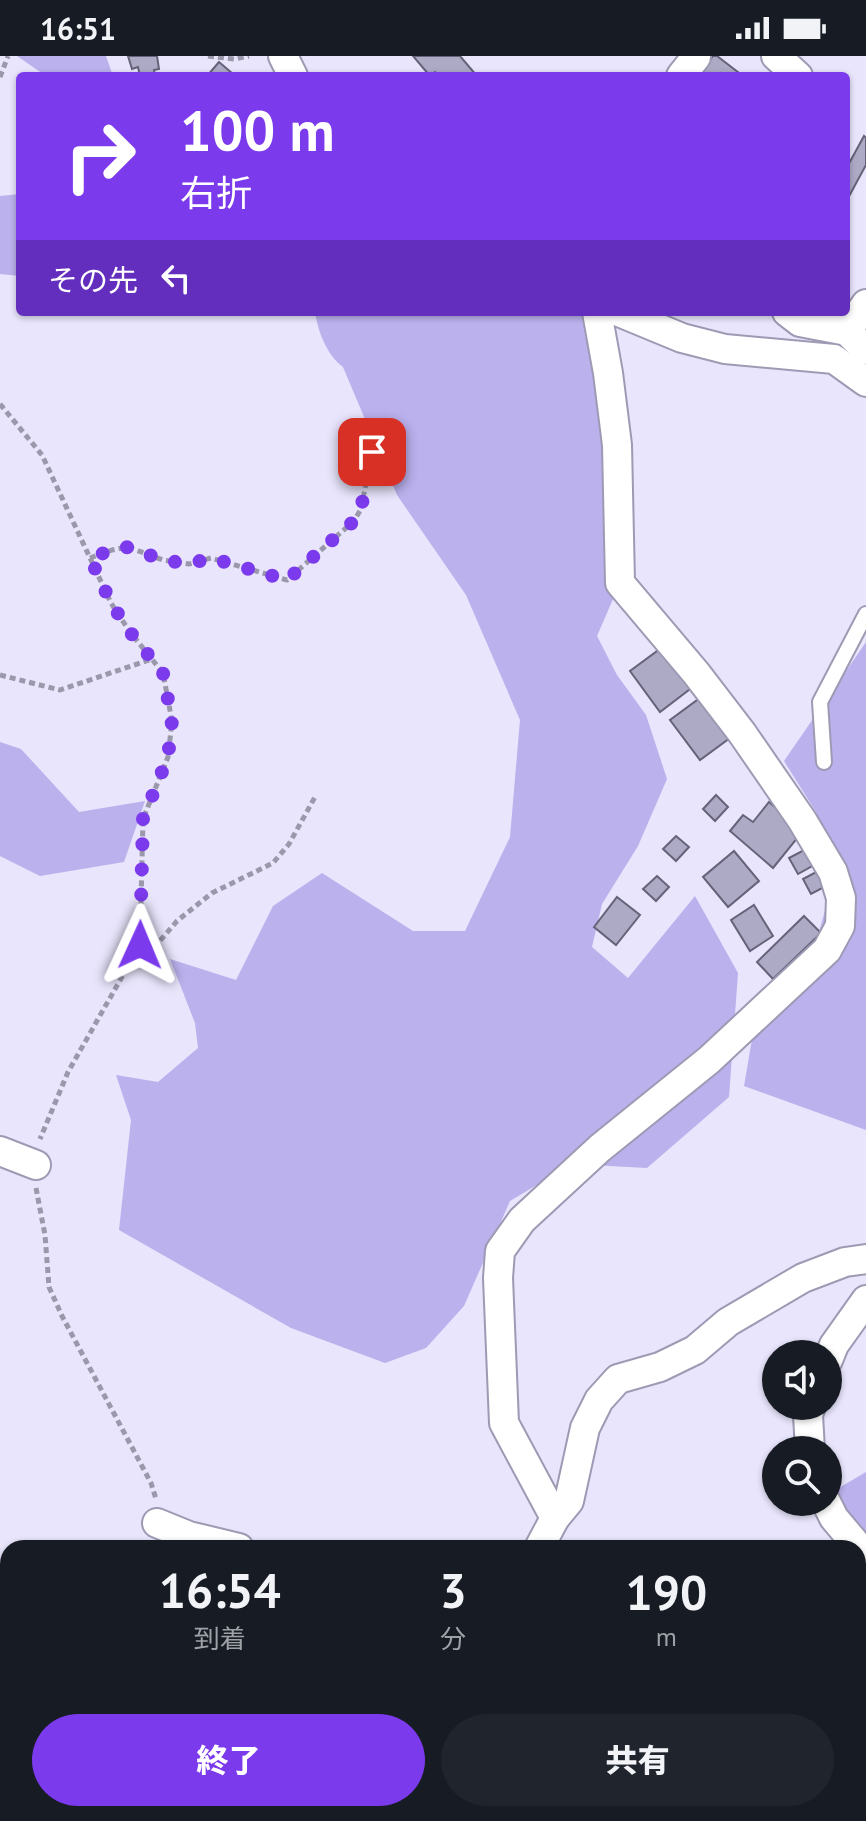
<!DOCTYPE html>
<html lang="ja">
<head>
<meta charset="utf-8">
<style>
  :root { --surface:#171b24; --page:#20242c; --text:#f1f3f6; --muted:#9ea1a6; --accent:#7c3aed }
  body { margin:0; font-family:"PT Sans","Noto Sans JP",sans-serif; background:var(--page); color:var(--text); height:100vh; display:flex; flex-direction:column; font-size:30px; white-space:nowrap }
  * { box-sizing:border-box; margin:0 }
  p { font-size:26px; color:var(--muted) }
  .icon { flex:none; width:44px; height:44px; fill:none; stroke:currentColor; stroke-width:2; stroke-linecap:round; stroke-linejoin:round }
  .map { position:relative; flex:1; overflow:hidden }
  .details { position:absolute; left:0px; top:1484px; width:866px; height:282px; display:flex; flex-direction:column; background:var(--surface); border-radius:24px 24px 0 0; box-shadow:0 2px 6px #0004 }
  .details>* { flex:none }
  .top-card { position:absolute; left:16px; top:16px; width:834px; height:244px; border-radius:8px; box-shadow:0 2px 6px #0004; background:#7c3aed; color:#fff; overflow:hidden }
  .buttons { position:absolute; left:762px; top:1284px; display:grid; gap:16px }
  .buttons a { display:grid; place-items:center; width:80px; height:80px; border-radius:50%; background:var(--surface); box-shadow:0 2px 6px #0004; font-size:40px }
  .pin { position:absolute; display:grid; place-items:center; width:68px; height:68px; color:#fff; margin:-34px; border-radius:16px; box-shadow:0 4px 12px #0006 }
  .me { position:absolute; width:88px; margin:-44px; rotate:1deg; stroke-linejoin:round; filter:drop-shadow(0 0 6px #0008) }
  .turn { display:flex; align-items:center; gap:28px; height:168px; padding:0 32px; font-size:36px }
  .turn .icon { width:104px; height:104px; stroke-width:2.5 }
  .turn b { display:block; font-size:56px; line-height:68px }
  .then { display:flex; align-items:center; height:76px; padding:0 32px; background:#0003; gap:16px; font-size:30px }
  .eta { display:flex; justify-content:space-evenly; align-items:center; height:136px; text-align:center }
  .eta b { font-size:48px; font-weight:800; line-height:56px }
  .cta { display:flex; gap:16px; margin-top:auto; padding:16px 32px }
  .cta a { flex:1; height:92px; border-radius:48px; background:var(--accent); color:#fff; font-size:32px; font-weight:800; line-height:92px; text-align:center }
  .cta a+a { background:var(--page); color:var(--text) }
  .status { display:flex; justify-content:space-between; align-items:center; height:56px; padding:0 40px; background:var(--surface); direction:ltr }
  .status svg { height:22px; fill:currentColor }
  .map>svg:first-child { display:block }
</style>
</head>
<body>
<div class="status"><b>16:51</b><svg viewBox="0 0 49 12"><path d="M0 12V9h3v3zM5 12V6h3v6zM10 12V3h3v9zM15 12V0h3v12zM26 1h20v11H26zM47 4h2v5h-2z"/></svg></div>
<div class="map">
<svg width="866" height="1765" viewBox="0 0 866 1765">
  <rect width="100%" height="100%" fill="#e8e5fc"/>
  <!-- green -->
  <g fill="#bab1ed">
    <path d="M17,0H106L113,20H46Z"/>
    <path d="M20,138V220L0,218V140Z"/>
    <path d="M315,256H593L620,527L597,580L617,619L646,659L667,723L638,790L602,848L592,891L628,922L695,840L738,917L729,1041L647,1112L572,1108L510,1145L464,1250L426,1292L385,1307L291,1272L119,1174L131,1064L116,1019L158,1026L198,992L195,967L170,903L236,924L273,850L322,817L413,875H465L510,781L520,664L466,539L397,439L343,311C327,299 318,276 315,256Z"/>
    <path d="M866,586V1074L744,1030L756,960L804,929L837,812L816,756L784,705Z"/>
    <path d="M0,686L21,693L79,756L145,745L124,806L40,820L0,800Z"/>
    <path d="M866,1416V1484L844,1467L837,1433Z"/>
    <path d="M14,1758H734L744,1765H2Z"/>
  </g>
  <!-- building -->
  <g fill="#adaac5" stroke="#65627a" stroke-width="2">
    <path d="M128,0H157L159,13L154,14L155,20H140L138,11L132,13Z"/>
    <path d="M413,0H460L477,20H439L435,16L430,20Z"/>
    <path d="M713,0H717L743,20H697Z"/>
    <path d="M219,6L233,18L232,20H207Z"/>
    <path d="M864,80L866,82V109L847,144L846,113Z"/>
    <path d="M664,590L694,630L660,656L630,615Z"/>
    <path d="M704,639L734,679L700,704L670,664Z"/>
    <path d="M716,739L728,751L715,765L703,753Z"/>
    <path d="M769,746L803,775L773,812L730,775L743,759L753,766Z"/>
    <path d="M676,780L689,791L676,805L663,793Z"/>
    <path d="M806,793L814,809L798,818L789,802Z"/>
    <path d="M734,795L759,825L728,851L703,821Z"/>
    <path d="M820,814L828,829L811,838L803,823Z"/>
    <path d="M657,820L669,831L656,845L643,833Z"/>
    <path d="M617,841L640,859L616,889L594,871Z"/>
    <path d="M754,849L773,880L750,895L731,864Z"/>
    <path d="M804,860L821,877L773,923L757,906Z"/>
  </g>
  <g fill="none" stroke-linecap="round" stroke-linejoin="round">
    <defs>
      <path id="service" d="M824,706L820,646L866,558"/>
      <g id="minor">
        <path d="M283,0L293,20"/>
        <path d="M776,0L798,20"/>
        <path d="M681,20L696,1"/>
        <path d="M619,256L682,282L725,293L834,303L866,326"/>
        <path d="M787,256L800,266L847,275L866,294"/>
        <path d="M847,275L866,248"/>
        <path d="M0,1095L36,1109"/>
        <path d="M828,1304L834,1289L866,1244"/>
        <path d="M810,1394L808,1359L811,1350"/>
        <path d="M826,1446L834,1462L866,1500"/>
        <path d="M555,1462L504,1367L498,1222L500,1195L522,1164L600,1092L709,1004L827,894L840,870L841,842L833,816L802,764L742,677L696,617L620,527L617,389L608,317L597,256"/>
        <path d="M157,1467L189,1480L239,1492"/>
        <path d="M539,1492L555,1462L569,1445L585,1372L599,1344L618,1323L660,1311L695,1294L728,1266L803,1222L845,1206L866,1203"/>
        <path d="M652,1758H655"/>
        <path d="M800,1758L813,1765"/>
        <path d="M512,1765L513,1758"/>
      </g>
    </defs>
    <!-- service casing -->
    <use href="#service" stroke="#9d9ab4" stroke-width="18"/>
    <!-- minor casing -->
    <use href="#minor" stroke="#9d9ab4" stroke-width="32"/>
    <!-- path -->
    <g stroke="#9a98aa" stroke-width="5" stroke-dasharray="6 4" stroke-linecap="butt">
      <path d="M208,0L234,3L249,0"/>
      <path d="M0,21L8,0"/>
      <path d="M0,348L42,399L111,547L130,576L163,617L172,665L168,701L143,763L140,889L68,1016L40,1083"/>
      <path d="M90,502L112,494L128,491L163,504L189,508L211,502L287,524L354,465L361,453L372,396"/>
      <path d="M0,619L60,634L152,603"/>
      <path d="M136,902L159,886L177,865L212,837L273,807L289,788L315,741"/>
      <path d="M36,1132L45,1179L49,1231L62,1260L151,1427L156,1443"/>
      <path d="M0,1552L8,1549"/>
    </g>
    <!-- service -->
    <use href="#service" stroke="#fff" stroke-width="14"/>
    <!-- minor -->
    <use href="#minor" stroke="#fff" stroke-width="28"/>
  </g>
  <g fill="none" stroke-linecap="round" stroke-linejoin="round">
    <!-- route -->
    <path stroke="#7c3aed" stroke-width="14" stroke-dasharray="0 25.2" d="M140,889L143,763L168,701L172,665L163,617L130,576L111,547L90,502L112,494L128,491L163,504L189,508L211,502L287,524L354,465L361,453L372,396"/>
  </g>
</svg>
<div class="buttons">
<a><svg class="icon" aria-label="sound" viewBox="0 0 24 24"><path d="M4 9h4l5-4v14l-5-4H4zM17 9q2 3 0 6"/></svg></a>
<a><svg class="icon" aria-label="search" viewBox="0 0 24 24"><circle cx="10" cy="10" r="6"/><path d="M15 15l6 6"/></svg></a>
</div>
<div class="pin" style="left:372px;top:396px;background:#d93025"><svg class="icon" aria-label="arrive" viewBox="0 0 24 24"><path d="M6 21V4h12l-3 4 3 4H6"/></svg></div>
<svg class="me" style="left:140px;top:889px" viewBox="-20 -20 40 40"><path d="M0-17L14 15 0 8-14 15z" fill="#7c3aed" stroke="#fff" stroke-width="4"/></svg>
<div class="top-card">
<div class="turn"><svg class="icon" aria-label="right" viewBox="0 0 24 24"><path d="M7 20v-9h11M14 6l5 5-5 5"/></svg><div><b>100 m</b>右折</div></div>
<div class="then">その先<svg class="icon" aria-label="left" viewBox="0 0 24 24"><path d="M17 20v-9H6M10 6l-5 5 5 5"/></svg></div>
</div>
<section class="details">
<div class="eta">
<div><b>16:54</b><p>到着</p></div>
<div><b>3</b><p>分</p></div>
<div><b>190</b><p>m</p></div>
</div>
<div class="cta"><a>終了</a><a>共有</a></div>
</section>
</div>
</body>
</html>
